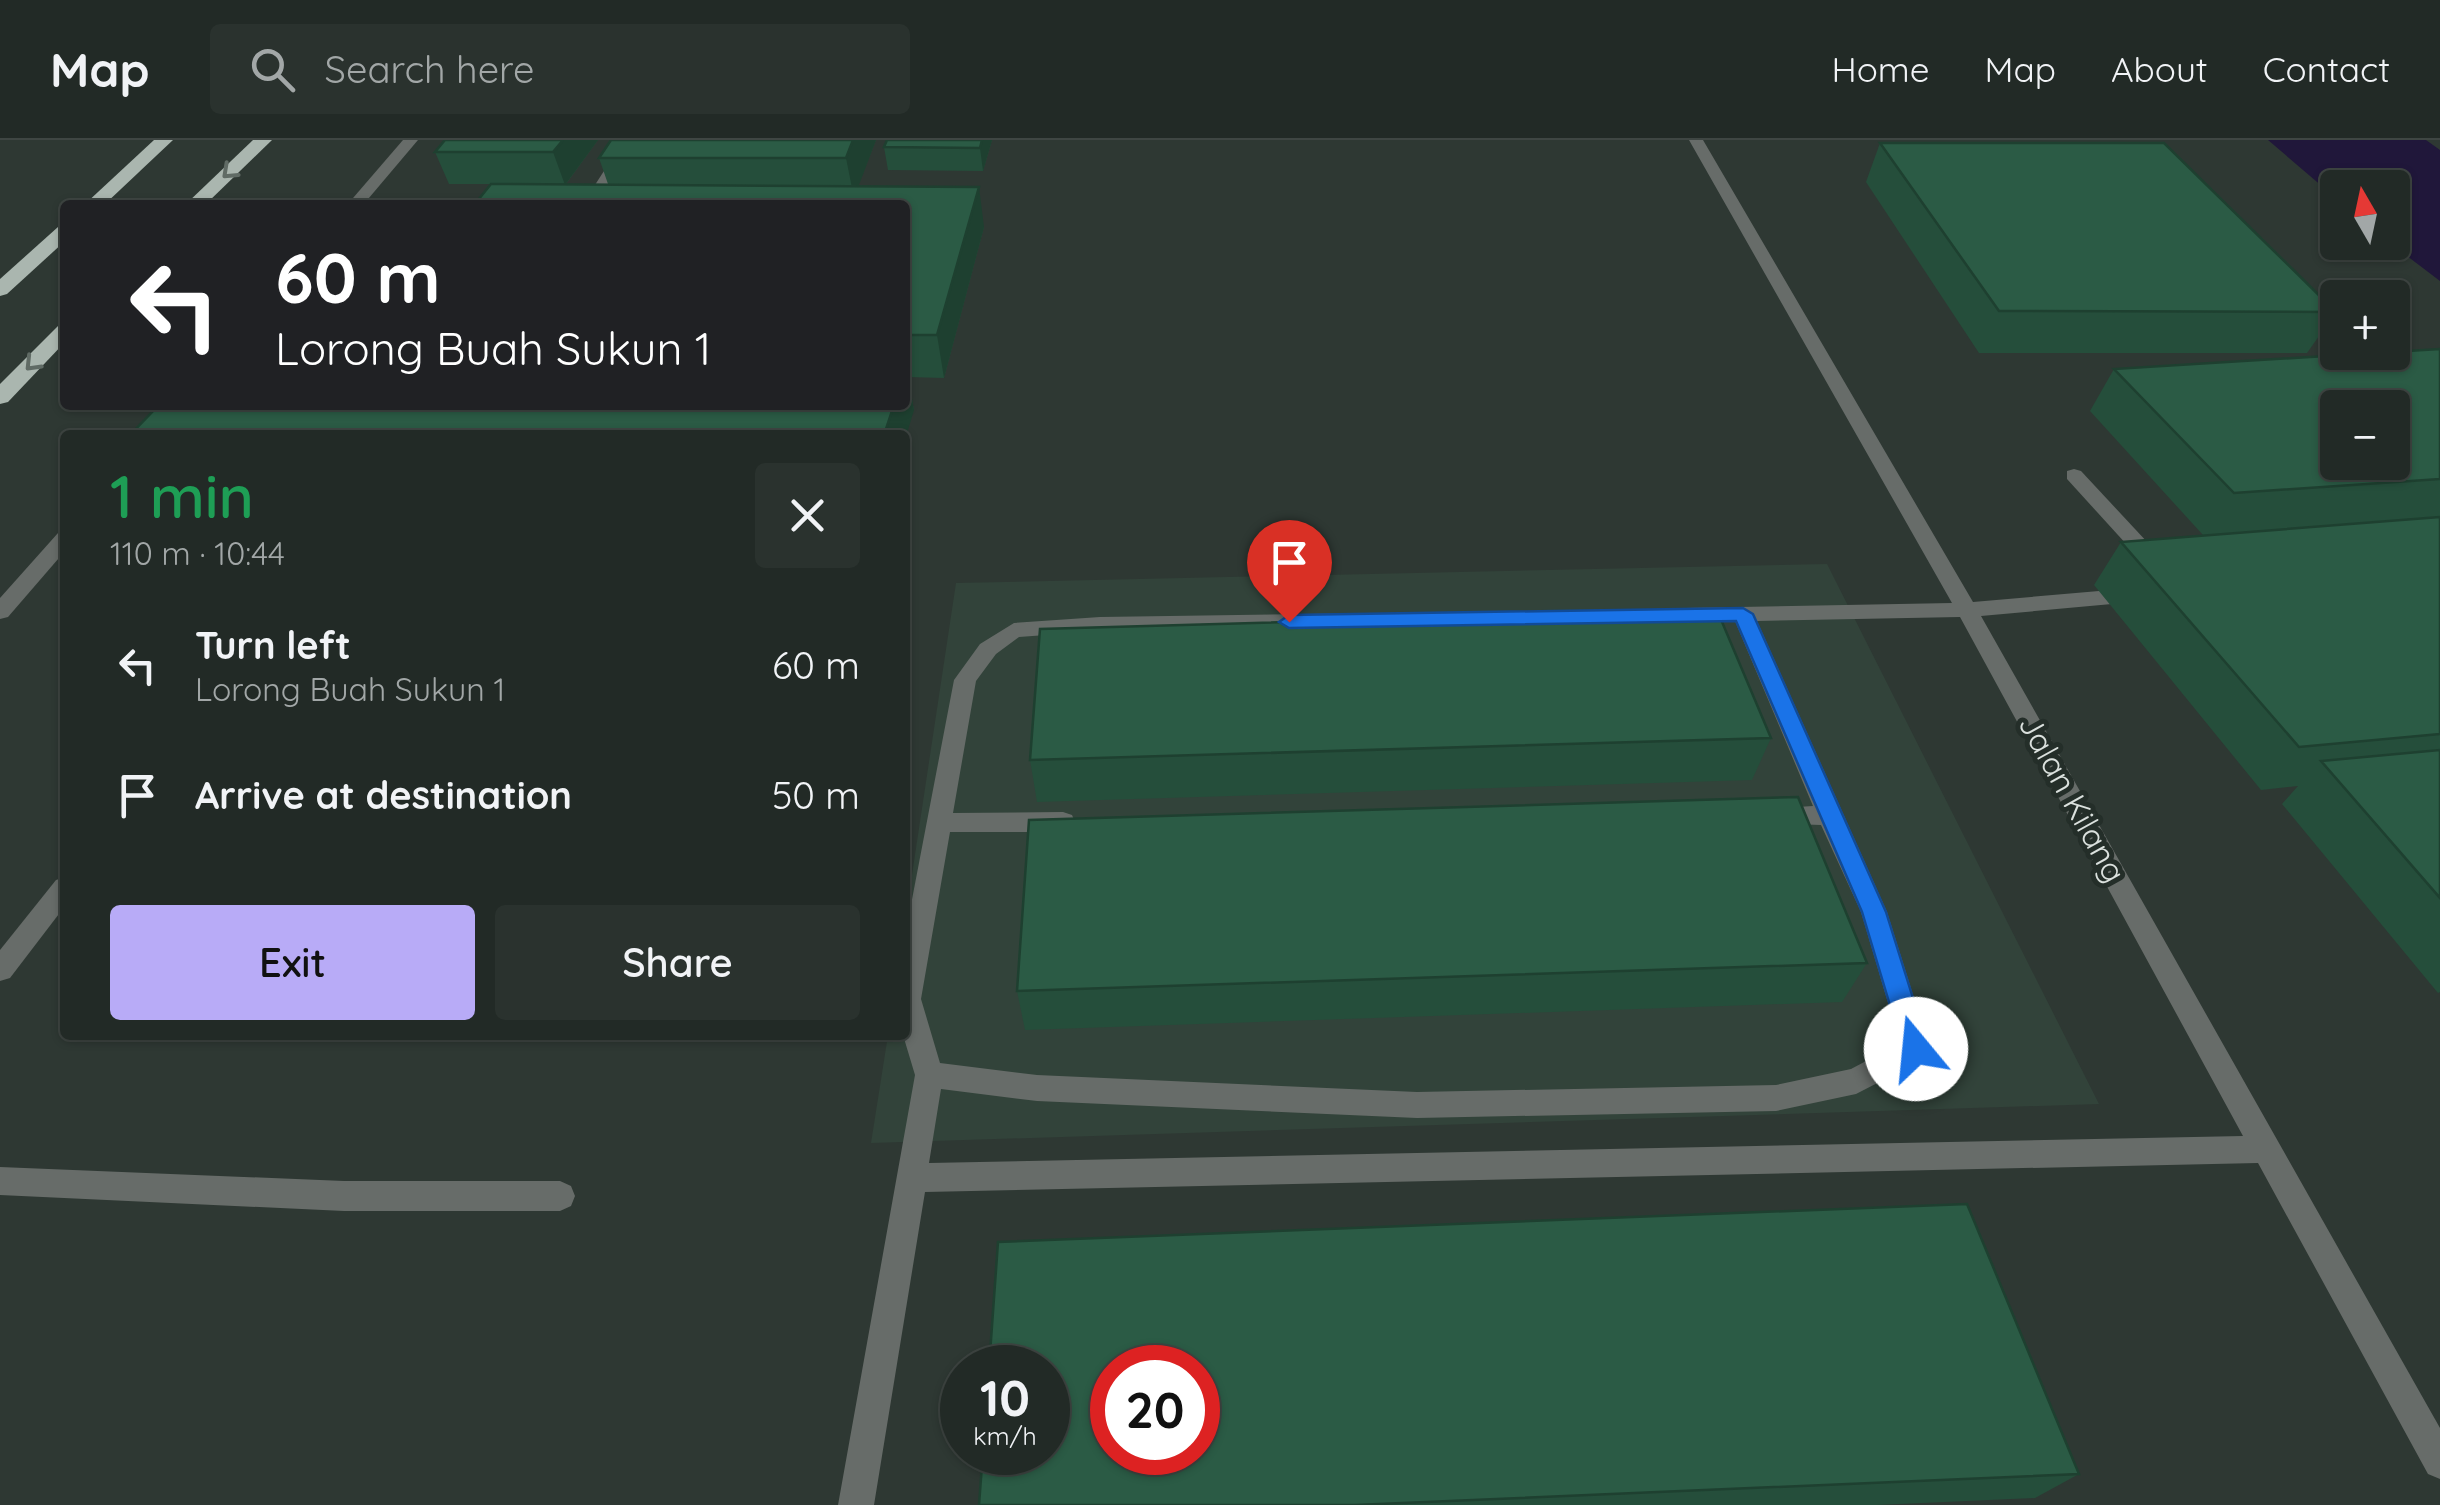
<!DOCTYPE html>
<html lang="en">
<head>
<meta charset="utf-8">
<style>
  :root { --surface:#222a26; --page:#2a322e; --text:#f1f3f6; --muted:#a2a7a7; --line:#3f4643; --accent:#b8abf7 }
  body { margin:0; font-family:Quicksand,sans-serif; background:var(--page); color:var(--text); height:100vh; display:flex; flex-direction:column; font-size:38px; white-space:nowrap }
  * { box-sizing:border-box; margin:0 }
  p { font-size:32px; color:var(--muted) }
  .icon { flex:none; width:55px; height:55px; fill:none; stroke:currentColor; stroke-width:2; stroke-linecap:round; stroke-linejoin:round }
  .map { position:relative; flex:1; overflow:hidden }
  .panel { position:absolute; left:60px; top:290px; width:850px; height:610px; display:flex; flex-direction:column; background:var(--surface); border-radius:10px; box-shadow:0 2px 8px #0004,0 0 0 2px var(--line) }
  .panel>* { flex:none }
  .guide { position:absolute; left:60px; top:60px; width:850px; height:210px; border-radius:10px; box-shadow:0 2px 8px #0004,0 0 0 2px var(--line); background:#202124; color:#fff; overflow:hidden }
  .needle { width:65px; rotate:351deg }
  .tools { position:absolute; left:2320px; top:30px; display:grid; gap:20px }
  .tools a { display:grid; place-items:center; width:90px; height:90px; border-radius:10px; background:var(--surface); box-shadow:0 2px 8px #0004,0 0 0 2px var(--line); font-size:50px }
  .speed { position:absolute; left:940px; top:1205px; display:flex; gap:20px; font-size:50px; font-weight:700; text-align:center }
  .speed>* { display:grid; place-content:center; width:130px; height:130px; border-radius:50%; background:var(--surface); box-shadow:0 2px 8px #0004,0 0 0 2px var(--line); line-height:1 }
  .speed small { font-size:25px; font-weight:400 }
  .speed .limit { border:15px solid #d22; background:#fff; color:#111 }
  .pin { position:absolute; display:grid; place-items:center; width:85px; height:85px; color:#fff; margin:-102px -42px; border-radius:50% 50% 50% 0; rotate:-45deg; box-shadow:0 0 10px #0007 }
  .pin .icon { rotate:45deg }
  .me { position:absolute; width:110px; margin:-55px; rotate:343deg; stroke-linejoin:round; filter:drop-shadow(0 0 8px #0008) }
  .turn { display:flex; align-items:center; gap:35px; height:210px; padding:0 50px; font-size:45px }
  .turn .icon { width:130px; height:130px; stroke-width:2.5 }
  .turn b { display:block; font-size:70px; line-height:85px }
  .round { display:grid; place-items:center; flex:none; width:105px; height:105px; border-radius:10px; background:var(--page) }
  .summary { display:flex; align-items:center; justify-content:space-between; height:170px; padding:0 50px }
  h1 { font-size:60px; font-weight:600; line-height:75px; color:#1e9e55 }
  .action { display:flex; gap:20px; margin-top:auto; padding:20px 50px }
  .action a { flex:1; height:115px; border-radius:10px; background:var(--accent); color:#111; font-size:40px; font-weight:600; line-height:115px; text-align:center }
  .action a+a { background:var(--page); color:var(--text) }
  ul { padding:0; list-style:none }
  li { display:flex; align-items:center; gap:30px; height:130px; padding:0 50px }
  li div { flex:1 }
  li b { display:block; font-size:38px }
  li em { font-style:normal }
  header { display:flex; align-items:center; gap:60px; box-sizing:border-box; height:140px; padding:0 50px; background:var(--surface); border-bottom:2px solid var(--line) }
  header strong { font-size:48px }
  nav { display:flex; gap:55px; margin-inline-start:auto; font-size:35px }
  .search { width:700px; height:90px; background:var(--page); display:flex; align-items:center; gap:25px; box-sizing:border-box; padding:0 35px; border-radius:10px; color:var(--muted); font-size:38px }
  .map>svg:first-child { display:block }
</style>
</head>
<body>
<header>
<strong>Map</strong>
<div class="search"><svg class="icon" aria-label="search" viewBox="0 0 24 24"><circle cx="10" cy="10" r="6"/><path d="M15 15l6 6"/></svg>Search here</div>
<nav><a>Home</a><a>Map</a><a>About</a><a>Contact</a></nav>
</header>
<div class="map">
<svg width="2440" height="1365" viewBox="0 0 2440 1365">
  <rect width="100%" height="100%" fill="#2e3833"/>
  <!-- built -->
  <path fill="#32433a" d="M1827,424L2099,964L871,1003L888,895H905V781L956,443Z"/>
  <!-- water -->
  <path fill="#20173a" d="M2268,0H2426L2440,10V141L2390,103L2392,48H2338L2337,59Z"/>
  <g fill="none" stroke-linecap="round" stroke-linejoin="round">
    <!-- minor -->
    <g fill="#676c69" fill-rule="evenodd">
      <path d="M403,0H418L363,65H347Z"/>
      <path d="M624,0H638L598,65H582Z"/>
      <path d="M1689,0H1703L1973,462L2134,448L2145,455L2134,462L1981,476L2440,1288V1339L2428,1334L2258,1023L925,1052L874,1365H838L915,935L903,895L905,796L954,540L980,504L1014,483L1100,477L1380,473L1391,480L1380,487L1100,491L1019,497L996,514L976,541L953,673L1063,672L1072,675L1075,682L1072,689L1063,692H950L921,859L940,923L1037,935L1417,952L1776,945L1851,929L1900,903L1861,772L1821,685L1764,683L1761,676L1764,669L1813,666L1735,481L1685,482L1674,475L1685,468L1952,463ZM1960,477L2243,996L929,1023L941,949L1037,961L1417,978L1776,971L1856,954L1926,918L1930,909L1887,772L1757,481Z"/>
      <path d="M2074,329L2081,331L2162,418L2165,423L2162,428H2148L2067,339V331Z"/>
      <path d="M65,392V411L8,477L0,479V458L58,393Z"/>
      <path d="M65,737V766L10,838L0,841V810L56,740Z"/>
      <path d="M0,1027L344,1041H560L571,1046L575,1056L571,1066L560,1071H344L0,1055Z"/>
    </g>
    <!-- highway -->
    <g fill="#aab6af" fill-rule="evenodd">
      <path d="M154,0H173L104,65H84Z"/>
      <path d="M253,0H272L205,65H185Z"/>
      <path d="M65,85V101L7,154L0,156V139L58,87Z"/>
      <path d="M65,184V202L8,262L0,264V244L58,186Z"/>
    </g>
  </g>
  <!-- wall -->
  <g fill="#254e3b">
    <path d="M445,0H598L566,44H608L599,18L876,0L858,46L984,87L944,238L908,237L914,270L905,265V65L490,44H449L435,12Z"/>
    <path d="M887,0H992L983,31L888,30L884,7Z"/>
    <path d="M1880,3L2336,172L2307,213H1979L1866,42Z"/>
    <path d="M2440,209V852L2438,853L2282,664L2298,646L2261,650L2094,445L2121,402L2203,395L2090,271L2114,229Z"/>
    <path d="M1771,598L1752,640L1037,662L1030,620Z"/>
    <path d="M1867,823L1842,862L1025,890L1017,851Z"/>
    <path d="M2079,1334L2035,1358L1877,1365H979Z"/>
  </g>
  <!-- shaded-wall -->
  <g fill="#1e4030">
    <path d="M563,0H598L565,45L553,12Z"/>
    <path d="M853,0H876L854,58L846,18Z"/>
    <path d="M982,0H992L983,31L980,8Z"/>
    <path d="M979,47L984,87L944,238L937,195Z"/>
    <path d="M906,228L914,270L905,300V295H884L894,265H905Z"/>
  </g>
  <!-- building -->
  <g fill="#2b5b45" stroke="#1e4030" stroke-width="2.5" fill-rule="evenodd">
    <path d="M445,0H563L553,12H435Z"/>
    <path d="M611,0H853L846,18H599Z"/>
    <path d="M887,0H982L980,8L884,7Z"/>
    <path d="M1880,3H2164L2336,172L1999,171Z"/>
    <path d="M491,44L979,47L937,195H905V65H474Z"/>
    <path d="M2440,209V339L2234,353L2114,229ZM2338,268H2392V322H2338Z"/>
    <path d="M159,265H894L884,295H130Z"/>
    <path d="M2440,377V594L2299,607L2121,402Z"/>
    <path d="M1717,470L1771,598L1030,620L1040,489Z"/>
    <path d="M2440,610V758L2321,621Z"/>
    <path d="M1798,657L1867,823L1017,851L1029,680Z"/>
    <path d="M1967,1064L2079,1334L1355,1365H979L983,1312H1048V1228H989L998,1102ZM1112,1228H1198V1312H1112Z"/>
  </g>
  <!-- one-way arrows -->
  <defs><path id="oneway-chevron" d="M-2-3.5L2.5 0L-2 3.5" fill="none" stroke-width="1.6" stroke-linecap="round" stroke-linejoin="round" transform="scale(2.5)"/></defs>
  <g stroke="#606b65">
    <use href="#oneway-chevron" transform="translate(229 32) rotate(137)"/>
    <use href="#oneway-chevron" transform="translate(32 224) rotate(134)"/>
  </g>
  <!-- route -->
  <path fill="#1a73e8" stroke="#114b97" stroke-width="2.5" d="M1743,468L1753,474L1886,772L1929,909L1925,917L1916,920L1907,917L1903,909L1862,772L1736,481L1289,488L1279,482L1289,475Z"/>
  <g text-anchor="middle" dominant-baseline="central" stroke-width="10" stroke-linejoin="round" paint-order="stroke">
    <!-- street labels -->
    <g font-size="32" fill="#dbe1de" stroke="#242e29">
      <text transform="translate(2073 658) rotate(61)">Jalan Kilang</text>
    </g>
  </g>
</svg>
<div class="tools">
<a><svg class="needle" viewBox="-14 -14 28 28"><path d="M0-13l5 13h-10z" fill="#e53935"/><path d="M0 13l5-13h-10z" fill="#a2a7a7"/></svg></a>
<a>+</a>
<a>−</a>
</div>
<div class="speed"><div>10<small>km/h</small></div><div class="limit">20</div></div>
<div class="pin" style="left:1289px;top:482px;background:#d93025"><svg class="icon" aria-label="arrive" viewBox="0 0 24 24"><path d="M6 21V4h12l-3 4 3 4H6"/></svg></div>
<svg class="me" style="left:1916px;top:909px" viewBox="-20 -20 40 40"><circle r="19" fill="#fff"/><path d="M0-13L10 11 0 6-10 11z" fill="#1a73e8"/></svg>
<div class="guide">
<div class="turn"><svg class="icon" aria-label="left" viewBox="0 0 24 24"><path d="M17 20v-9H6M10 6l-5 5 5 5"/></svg><div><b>60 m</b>Lorong Buah Sukun 1</div></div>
</div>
<section class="panel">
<div class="summary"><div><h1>1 min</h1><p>110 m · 10:44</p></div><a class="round"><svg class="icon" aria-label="close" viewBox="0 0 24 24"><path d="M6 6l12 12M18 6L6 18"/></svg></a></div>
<ul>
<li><svg class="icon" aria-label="left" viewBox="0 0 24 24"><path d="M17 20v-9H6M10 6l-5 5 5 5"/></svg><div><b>Turn left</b><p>Lorong Buah Sukun 1</p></div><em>60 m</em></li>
<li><svg class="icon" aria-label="arrive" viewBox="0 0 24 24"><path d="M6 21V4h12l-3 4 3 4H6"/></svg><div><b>Arrive at destination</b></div><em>50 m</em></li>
</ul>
<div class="action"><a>Exit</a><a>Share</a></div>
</section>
</div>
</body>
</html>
